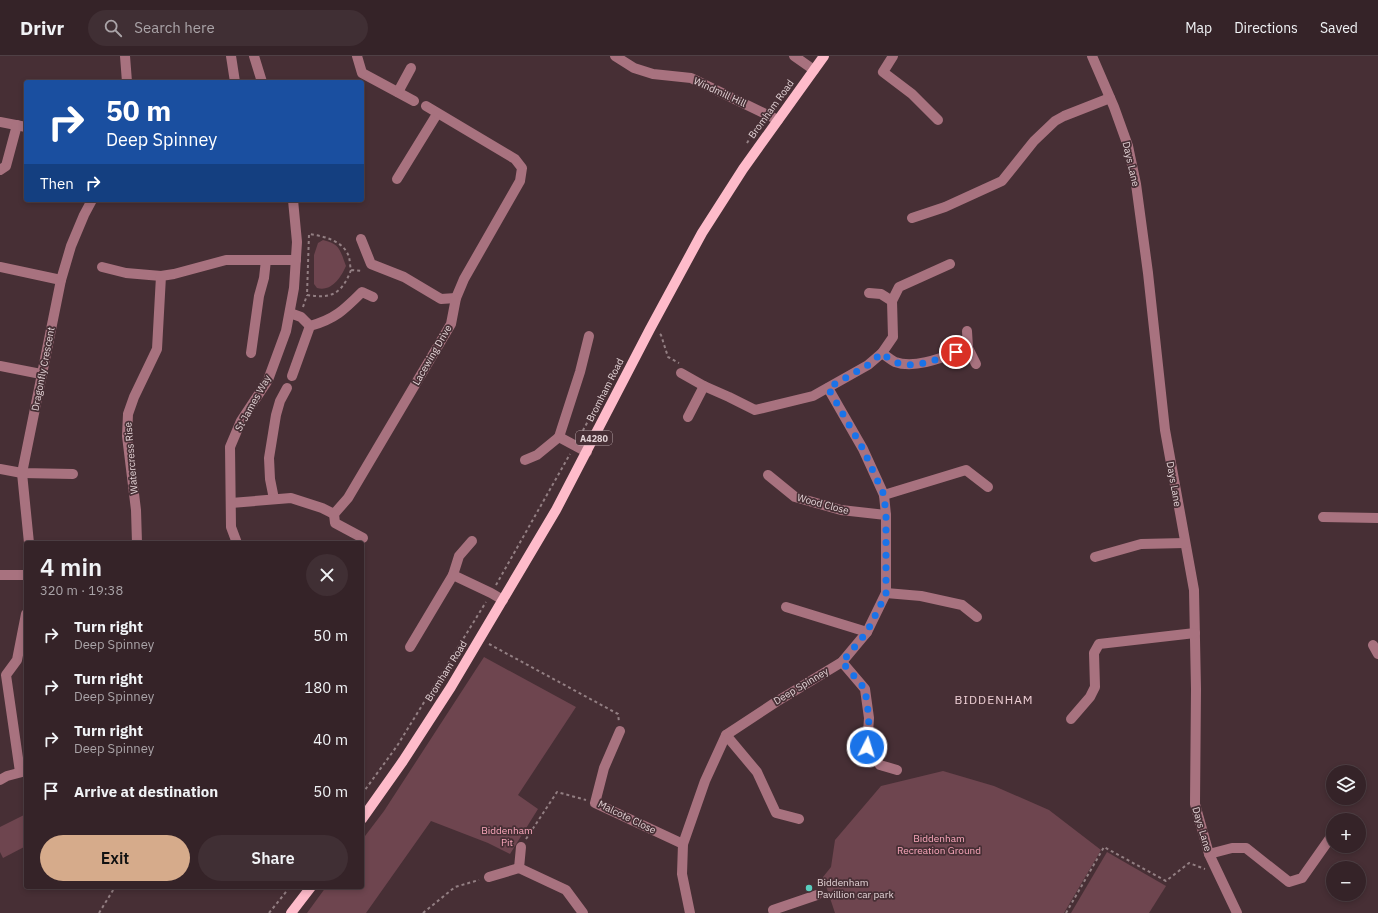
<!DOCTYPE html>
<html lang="en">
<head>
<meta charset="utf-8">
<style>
  :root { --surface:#352328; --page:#402f34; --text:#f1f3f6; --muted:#aaa4a8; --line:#4f4045; --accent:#d6ab8b }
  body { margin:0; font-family:"IBM Plex Sans",sans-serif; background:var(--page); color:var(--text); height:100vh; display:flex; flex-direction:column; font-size:15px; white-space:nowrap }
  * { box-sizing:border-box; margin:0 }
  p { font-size:13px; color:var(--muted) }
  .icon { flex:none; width:22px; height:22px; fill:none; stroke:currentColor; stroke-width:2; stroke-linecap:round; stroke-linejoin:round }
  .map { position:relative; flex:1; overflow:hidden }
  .panel { position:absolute; left:24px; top:485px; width:340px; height:348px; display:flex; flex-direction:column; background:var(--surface); border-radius:4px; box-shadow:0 2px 6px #0003,0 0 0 1px var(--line) }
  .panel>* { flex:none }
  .hud { position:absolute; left:24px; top:24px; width:340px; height:122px; border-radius:4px; box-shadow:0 2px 6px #0003,0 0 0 1px var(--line); background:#1a4fa0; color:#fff; overflow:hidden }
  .controls { position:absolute; left:1326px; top:709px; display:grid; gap:8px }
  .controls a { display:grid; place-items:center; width:40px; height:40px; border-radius:50%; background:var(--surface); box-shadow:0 2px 6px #0003,0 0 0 1px var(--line); font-size:20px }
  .pin { position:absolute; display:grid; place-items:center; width:34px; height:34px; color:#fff; margin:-17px; border:2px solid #fff; border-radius:50%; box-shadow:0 1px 4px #0007 }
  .me { position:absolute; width:44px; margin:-22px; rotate:5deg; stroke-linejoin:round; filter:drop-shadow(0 0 3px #0008) }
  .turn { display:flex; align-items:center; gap:14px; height:84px; padding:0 16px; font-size:18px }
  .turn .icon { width:52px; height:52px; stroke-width:2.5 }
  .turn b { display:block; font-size:28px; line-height:34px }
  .then { display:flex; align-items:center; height:38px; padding:0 16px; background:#0003; gap:8px; font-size:15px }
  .round { display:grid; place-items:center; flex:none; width:42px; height:42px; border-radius:21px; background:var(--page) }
  .head { display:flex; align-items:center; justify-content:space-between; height:68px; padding:0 16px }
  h1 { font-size:24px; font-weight:600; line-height:30px }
  .cta { display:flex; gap:8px; margin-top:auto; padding:8px 16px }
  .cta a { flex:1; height:46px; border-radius:24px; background:var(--accent); color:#111; font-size:16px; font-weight:600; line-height:46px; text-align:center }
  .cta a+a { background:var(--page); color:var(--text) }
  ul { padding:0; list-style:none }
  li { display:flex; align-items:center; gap:12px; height:52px; padding:0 16px }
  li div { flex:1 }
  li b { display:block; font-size:15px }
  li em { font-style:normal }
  header { display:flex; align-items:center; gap:24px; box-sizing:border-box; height:56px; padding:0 20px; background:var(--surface); border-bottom:1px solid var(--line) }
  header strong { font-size:19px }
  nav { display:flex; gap:22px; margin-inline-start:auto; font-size:14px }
  .search { width:280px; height:36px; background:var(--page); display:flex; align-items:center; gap:10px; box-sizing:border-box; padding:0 14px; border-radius:22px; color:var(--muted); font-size:15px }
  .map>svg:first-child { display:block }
</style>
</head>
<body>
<header>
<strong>Drivr</strong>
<div class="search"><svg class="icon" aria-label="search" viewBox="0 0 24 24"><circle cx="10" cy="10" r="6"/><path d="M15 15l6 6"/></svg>Search here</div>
<nav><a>Map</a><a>Directions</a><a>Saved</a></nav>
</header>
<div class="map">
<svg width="1378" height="857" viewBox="0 0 1378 857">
  <rect width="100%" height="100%" fill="#472f35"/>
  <!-- green -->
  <g fill="#6e454f">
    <path d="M323,184C340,188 340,194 346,210C341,221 332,236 317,232L314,228V199L318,187Z"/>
    <path d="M484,601L576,651L518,739L538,753L510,798L488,787L431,765L366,857H307L326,831H362V784L384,755Z"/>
    <path d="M943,715L994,730L1049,754L1101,794L1064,857H835L823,821L831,811L835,784L881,730Z"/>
    <path d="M26,758V790L3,802L0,796V771Z"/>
    <path d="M1107,796L1166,830L1149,857H1071Z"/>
  </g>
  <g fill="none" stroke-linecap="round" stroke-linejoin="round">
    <!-- path -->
    <g stroke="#937f83" stroke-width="2" stroke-dasharray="3 3" stroke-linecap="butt">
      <path d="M747,87L759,67"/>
      <path d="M351,214C342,238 331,243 307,239L309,178C324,180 344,185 349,201C350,205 350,210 351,214L362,215"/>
      <path d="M303,251L307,239"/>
      <path d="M660,278L661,279L668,301L679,307"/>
      <path d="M580,380L620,305"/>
      <path d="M496,529L570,398"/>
      <path d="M489,588L618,658L619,666"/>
      <path d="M362,738L397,690L486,546"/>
      <path d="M526,783L557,736L586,744"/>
      <path d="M99,857L115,831"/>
      <path d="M269,857L290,831"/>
      <path d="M423,857L455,831L479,824"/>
      <path d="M1066,857L1104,791L1166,825L1189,807L1205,813"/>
    </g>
    <!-- minor -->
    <g stroke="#a8727f" stroke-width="10">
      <path d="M125,0L127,26"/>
      <path d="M231,0L235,26"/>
      <path d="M254,0L262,26"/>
      <path d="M357,0L362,17L414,45"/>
      <path d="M615,0L634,12L653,18L691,22L778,64"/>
      <path d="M794,0L814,14"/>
      <path d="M893,0L883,16L912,38L938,64"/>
      <path d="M1092,0L1114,51L1128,90L1136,128L1148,217L1165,374L1194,534L1196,633L1195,748L1209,798L1237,857"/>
      <path d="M398,36L411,12"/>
      <path d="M0,66L26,71"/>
      <path d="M0,114L6,110L17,69"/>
      <path d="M397,123L437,58"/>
      <path d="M912,162L945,151L1002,125L1034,85L1055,65L1064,60L1110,42"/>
      <path d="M361,183L371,208L404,221L441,243L456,242"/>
      <path d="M0,211L61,224"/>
      <path d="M102,211L126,217L161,220"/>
      <path d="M869,237L881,238L892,245"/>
      <path d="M290,257L301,261L310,270"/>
      <path d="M967,275L968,292"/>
      <path d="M251,297L259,240L264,222L266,204"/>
      <path d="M882,297C886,300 891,304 895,306C917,314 948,299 968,292L976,308"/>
      <path d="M0,310L41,318"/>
      <path d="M681,317L704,330"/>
      <path d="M292,320L310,270C335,263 344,254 362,236L373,241"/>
      <path d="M688,361L704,330L729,341L755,354L813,340L868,309L882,297L893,281L892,245L899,231L950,208"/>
      <path d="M587,396L559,381L580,316L589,280"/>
      <path d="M525,404L537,399L559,381"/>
      <path d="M0,413L22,417L73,418"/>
      <path d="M768,419L795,441L841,454L886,459"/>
      <path d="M884,439L966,414L988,431"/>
      <path d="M274,443L270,423L269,402L276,359L280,345L287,332"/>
      <path d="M231,447L291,442L322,452L334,458"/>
      <path d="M334,458L348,442L451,268L456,242L464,223L520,125L522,112L515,103L426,50"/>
      <path d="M334,458L335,467L363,482"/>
      <path d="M1323,461L1378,462"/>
      <path d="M29,487L22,417L61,224L71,190L84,159L92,144"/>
      <path d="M137,487L136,454L127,380L128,358L134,341L157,293L161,220L174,218L226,204H296"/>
      <path d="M237,487L231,471L230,391L241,365L268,324L286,275L294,232L297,186L293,144"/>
      <path d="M1095,501L1141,488L1185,487"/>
      <path d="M0,519H26"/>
      <path d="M453,519L459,500L472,485"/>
      <path d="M886,537L921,540L962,549L977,561"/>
      <path d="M786,551L867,576"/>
      <path d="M1373,589L1378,598"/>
      <path d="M410,591L453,519L491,537L503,544"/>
      <path d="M842,606L865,633L869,662L867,691L880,709L897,714"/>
      <path d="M1071,663L1090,641L1095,631L1094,597L1099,588L1195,577"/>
      <path d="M620,675L604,712L595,747L683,788"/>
      <path d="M726,679L757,716L776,757L799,763"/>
      <path d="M20,716L6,619L17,604L26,558"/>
      <path d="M0,724L7,720L26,715"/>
      <path d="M1209,798L1232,792H1246L1289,826L1302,822L1333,778"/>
      <path d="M519,812L521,791"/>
      <path d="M489,821L519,812L566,834L583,857"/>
      <path d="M690,857L682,818L683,788L705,725L726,679L776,646L842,606L867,576L886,537V459L884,439L863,393L828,332"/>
      <path d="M774,857L773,854L817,839"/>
    </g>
    <!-- major -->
    <g stroke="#febbca" stroke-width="10">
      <path d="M362,763L403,705L451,631L556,454L650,273L702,177L743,113L824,0"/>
      <path d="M291,857L311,831"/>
    </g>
  </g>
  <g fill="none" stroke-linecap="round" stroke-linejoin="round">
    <!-- route -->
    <path stroke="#1a73e8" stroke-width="7" stroke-dasharray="0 12.6" d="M867,691L869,662L865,633L842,606L867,576L886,538V459L884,439L863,393L828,332L868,309L882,297C886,300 890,304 895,306C914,314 938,303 956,296"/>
  </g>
  <!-- markers -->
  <circle fill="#59cebf" stroke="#472f35" stroke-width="1.5" cx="809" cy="832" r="4"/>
  <g text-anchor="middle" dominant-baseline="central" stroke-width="3.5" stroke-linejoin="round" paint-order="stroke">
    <!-- shield labels -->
    <rect fill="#472f35" stroke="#b4a2a6" stroke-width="1" x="576" y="375" width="36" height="14" rx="3"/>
    <g font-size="9" font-weight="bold" fill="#e3d3d6">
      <text x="594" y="382">A4280</text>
    </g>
    <!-- street labels -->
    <g font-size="10" fill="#e3d3d6" stroke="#472f35">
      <text transform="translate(720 36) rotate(25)">Windmill Hill</text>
      <text transform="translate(771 53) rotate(-54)">Bromham Road</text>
      <text transform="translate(1131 108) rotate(77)">Days Lane</text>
      <text transform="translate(432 299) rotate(-60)">Lacewing Drive</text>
      <text transform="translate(43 313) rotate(-79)">Dragonfly Crescent</text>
      <text transform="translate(605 334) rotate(-63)">Bromham Road</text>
      <text transform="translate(253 347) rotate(-61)">St James Way</text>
      <text transform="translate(131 402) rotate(-95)">Watercress Rise</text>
      <text transform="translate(1174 428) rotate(80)">Days Lane</text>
      <text transform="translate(823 448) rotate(15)">Wood Close</text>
      <text transform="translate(446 615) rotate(-58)">Bromham Road</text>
      <text transform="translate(801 630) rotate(-31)">Deep Spinney</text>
      <text transform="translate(627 761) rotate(26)">Malcote Close</text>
      <text transform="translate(1202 773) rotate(74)">Days Lane</text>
    </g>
    <!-- park labels -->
    <g font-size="10" fill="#fba8bc" stroke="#472f35">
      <text x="507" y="774">Biddenham<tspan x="507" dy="12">Pit</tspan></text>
      <text x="939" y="782">Biddenham<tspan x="939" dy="12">Recreation Ground</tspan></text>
    </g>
    <!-- poi labels -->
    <g font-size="10" fill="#e3d3d6" stroke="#472f35" text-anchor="start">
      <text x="817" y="826">Biddenham<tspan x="817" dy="12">Pavillion car park</tspan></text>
    </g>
    <!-- quarter labels -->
    <g font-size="12" letter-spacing="1" fill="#eecfd5" stroke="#472f35">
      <text x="994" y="643">BIDDENHAM</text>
    </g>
  </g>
</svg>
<div class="controls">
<a><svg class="icon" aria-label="layers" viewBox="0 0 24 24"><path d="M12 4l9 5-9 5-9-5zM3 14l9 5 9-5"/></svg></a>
<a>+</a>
<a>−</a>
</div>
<div class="pin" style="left:956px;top:296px;background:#d93025"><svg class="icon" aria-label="arrive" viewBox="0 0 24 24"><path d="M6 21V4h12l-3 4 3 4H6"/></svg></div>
<svg class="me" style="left:867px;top:691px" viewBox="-20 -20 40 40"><circle r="17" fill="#1a73e8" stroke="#fff" stroke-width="3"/><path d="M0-11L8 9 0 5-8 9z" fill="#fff"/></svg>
<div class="hud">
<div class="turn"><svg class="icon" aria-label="right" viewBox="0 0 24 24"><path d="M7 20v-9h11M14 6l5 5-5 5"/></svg><div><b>50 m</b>Deep Spinney</div></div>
<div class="then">Then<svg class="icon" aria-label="right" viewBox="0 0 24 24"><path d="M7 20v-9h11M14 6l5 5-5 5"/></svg></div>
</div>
<section class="panel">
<div class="head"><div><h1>4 min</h1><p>320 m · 19:38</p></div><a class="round"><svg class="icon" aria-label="close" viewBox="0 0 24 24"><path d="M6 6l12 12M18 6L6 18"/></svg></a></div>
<ul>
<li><svg class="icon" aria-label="right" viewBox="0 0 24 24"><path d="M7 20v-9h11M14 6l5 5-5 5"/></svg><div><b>Turn right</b><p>Deep Spinney</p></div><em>50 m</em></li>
<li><svg class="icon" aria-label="right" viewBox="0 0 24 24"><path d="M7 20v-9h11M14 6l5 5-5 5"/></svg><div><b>Turn right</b><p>Deep Spinney</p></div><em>180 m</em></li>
<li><svg class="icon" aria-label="right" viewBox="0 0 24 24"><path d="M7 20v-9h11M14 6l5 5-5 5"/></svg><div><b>Turn right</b><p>Deep Spinney</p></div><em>40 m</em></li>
<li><svg class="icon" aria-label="arrive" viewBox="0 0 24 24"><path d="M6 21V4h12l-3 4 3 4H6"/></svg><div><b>Arrive at destination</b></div><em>50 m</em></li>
</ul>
<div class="cta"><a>Exit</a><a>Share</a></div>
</section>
</div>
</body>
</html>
